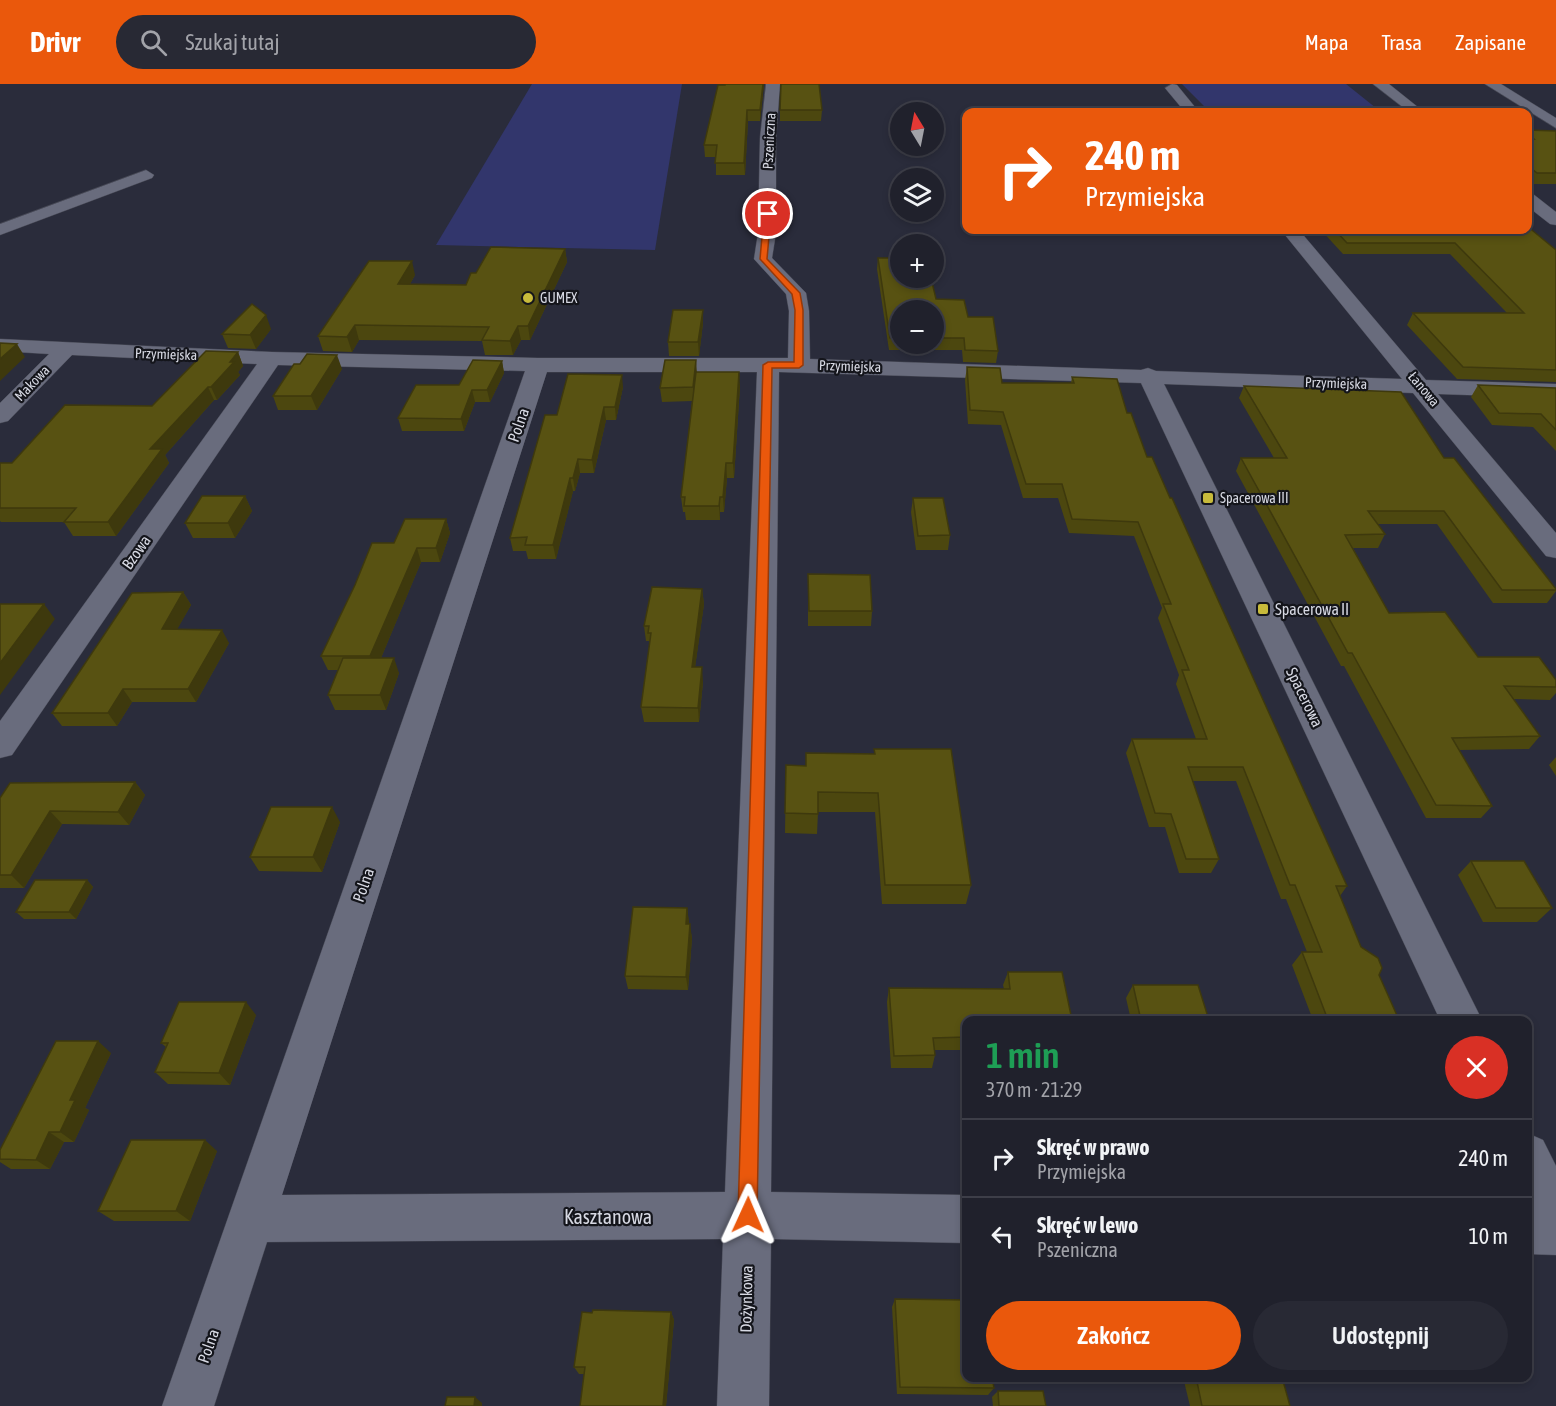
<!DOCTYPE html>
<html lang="pl">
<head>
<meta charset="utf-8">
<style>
  :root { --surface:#20212c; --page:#282934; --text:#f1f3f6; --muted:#a2a3a9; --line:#3d3e48; --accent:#ea580c }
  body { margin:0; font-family:"Asap Condensed",sans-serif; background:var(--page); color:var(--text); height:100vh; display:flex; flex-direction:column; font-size:22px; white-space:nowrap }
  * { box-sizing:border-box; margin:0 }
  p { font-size:20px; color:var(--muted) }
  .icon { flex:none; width:33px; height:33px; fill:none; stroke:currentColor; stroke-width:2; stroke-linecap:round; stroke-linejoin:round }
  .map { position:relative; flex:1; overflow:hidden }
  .sheet { position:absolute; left:962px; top:932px; width:570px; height:366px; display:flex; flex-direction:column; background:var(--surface); border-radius:12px; box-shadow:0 3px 9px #0003,0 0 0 2px var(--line) }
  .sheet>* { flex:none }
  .hud { position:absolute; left:962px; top:24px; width:570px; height:126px; border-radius:12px; box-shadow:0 3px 9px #0003,0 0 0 2px var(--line); background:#ea580c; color:#fff; overflow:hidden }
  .needle { width:39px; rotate:350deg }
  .tools { position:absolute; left:890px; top:18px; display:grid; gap:12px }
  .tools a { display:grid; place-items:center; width:54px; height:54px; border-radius:50%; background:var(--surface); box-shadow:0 3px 9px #0003,0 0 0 2px var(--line); font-size:30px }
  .pin { position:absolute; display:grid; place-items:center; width:51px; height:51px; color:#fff; margin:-26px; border:3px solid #fff; border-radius:50%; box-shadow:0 2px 6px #0007 }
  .me { position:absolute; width:66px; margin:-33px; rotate:1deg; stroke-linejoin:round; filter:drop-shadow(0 0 4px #0008) }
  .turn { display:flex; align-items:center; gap:21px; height:126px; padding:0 24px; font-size:27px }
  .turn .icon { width:78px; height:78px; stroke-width:2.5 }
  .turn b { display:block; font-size:42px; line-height:51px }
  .round { display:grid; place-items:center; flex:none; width:63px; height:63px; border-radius:32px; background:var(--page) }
  .overview { display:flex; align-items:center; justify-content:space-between; height:102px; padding:0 24px }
  h1 { font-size:36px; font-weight:600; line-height:45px; color:#1e9e55 }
  .button { display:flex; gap:12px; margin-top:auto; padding:12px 24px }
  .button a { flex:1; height:69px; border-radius:36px; background:var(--accent); color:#fff; font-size:24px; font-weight:600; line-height:69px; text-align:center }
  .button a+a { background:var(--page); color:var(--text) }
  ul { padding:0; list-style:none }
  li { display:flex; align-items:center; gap:18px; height:78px; padding:0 24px; border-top:2px solid var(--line) }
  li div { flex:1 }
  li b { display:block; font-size:22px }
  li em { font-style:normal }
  header { display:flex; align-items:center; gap:36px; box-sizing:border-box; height:84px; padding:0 30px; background:var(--accent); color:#fff }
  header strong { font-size:28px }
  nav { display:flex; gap:33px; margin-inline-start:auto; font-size:21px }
  .search { width:420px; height:54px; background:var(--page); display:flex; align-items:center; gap:15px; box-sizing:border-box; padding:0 21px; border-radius:33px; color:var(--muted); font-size:22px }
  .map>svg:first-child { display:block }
</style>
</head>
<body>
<header>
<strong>Drivr</strong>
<div class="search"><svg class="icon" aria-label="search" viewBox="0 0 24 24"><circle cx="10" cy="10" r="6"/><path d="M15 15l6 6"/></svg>Szukaj tutaj</div>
<nav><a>Mapa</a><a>Trasa</a><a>Zapisane</a></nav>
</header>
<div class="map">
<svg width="1556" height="1322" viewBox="0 0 1556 1322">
  <rect width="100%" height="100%" fill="#2a2c3b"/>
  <!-- green -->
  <g fill="#32366c">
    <path d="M532,0H682L655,166L436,161Z"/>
    <path d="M1182,0H1346L1381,28H1210Z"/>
  </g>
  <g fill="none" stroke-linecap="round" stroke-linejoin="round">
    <defs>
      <g id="minor">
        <path d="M766,0H780L776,54V149L772,174L806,209L809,227L810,275L1141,286L1148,284L1156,287L1402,295L1281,146H1299L1426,296L1556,300V314L1438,310L1556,449V474L1546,472L1413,309L1164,300L1482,936H1440L1141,299L779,288L771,1108L966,1111V1159L771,1155L769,1322H717L723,1155L267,1158L214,1322H162L525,287L278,281L12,671L0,674V637L257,280L72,271L8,337L0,339V319L49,270L0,267V255L272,268L538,274H788L789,227L786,210L754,175L758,149L760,54ZM547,288H757L725,1108L282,1111Z"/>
        <path d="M1172,0L1177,1L1199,28H1185L1165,4Z"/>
        <path d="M1373,0H1389L1424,28H1409Z"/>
        <path d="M1485,0H1501L1556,34V44Z"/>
        <path d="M146,86L154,91L152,94L0,151V140Z"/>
        <path d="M1527,109L1533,110L1556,128V141L1550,140L1527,122Z"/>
        <path d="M1527,1049L1543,1056L1556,1082V1171L1527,1170Z"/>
      </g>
    </defs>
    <!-- minor casing -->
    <use href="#minor" stroke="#454753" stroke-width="1"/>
    <!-- minor -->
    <use href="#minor" fill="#696c7d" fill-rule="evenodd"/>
  </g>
  <!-- wall -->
  <g fill="#4c470f" fill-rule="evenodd">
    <path d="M725,0H764L760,37H748L745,91H716V73H705L704,61Z"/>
    <path d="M780,26H822L821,37H780Z"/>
    <path d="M1527,46L1556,47V100H1531L1527,97Z"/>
    <path d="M1321,146H1527L1556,166V298L1457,295L1407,241L1413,229H1507L1450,170H1343Z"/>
    <path d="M565,165L567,178L530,256H521L513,271H485L482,257L359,256L352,268L323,267L318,252L415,191L410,200L466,201L476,189Z"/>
    <path d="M878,174L900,194L936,215L968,233L998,267L996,279L963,278L962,266H889L877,185ZM900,226H933V260H900Z"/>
    <path d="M703,226V239L699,272H669L668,258Z"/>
    <path d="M271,245L256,265L228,264L222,250Z"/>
    <path d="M238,268L243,282L238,288L240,291L217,316H214L165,371L169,379L116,452H73L64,438H1L0,437V379H12L152,322Z"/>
    <path d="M502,277L504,289L490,318H475L464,347H402L398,334Z"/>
    <path d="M967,283L1002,299H1071L1072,293L1127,329L1147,373L1170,414L1347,802L1340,812L1361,863L1379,891L1399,936H1313L1292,881L1302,868H1307L1286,815H1281L1236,697H1192L1219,775L1211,789H1179L1165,743H1149L1126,669L1132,655H1196L1176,600L1179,591L1158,534L1162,524L1134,452L1069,449L1058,414H1023L1001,341L968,340L965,296Z"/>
    <path d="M342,285L317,326H278L273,312Z"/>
    <path d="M697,288L740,302L734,394H727L724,428H720V436H686L685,428H683L681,413L692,317L662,318L660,304Z"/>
    <path d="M1478,301L1556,304V367L1533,343L1492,341L1471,313Z"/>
    <path d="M1244,302L1444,374L1556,505V507L1547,519H1493L1437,440H1377L1385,450L1378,464H1353L1389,529L1478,573L1556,596V609L1550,616L1514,615L1540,652L1529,665L1459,666L1492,722L1481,734H1426L1344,582H1341L1236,387L1241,374H1274L1239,314Z"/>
    <path d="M623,303L616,336H606L594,389H580L575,407H573L556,475H528L526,467H513L510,454L557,331Z"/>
    <path d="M245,412L252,427L235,454H193L185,439Z"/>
    <path d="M913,414L950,451L948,466H916L911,428Z"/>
    <path d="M446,435L450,449L440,478H421L381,574L399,589L386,626H335L328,611L338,586H328L321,572L394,459Z"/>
    <path d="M808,490L872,527L871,542H808Z"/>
    <path d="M702,505L704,520L695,583L703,598L699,638H644L641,623L650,562L649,557H646L644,542Z"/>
    <path d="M183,508L191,521L177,545L229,559L196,618H132L117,642H62L52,629Z"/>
    <path d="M874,665L971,801L966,820H882L875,728H818L817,750L785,749L786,681L805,682L874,670Z"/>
    <path d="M1556,673V692L1549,681Z"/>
    <path d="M135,698L145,711L129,741L62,740L24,804H0V714Z"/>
    <path d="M340,738L322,788L259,787L250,773Z"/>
    <path d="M1471,777L1552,824L1537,838H1483L1458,791Z"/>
    <path d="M87,796L93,803L76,835H24L16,828Z"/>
    <path d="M687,824L689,840L692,854L688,906L628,905L625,892Z"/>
    <path d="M1008,888H1062L966,936V966H935V971L932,984H891L887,918L889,904L1004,905L1003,901Z"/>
    <path d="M1133,901L1208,933L1206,936H1131L1126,914Z"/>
    <path d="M256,931L230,1001L168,1000L155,988L166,963L161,959Z"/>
    <path d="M111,969L85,1024L89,1026L74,1058H64L50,1085H11L0,1078V1066Z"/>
    <path d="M217,1067L190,1137H114L98,1127Z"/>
    <path d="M895,1215L994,1304L988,1311L897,1310L892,1223Z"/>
    <path d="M671,1228L674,1236L666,1322H580L584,1290H579L574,1283Z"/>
    <path d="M1183,1293H1282L1290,1322H1190Z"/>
    <path d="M998,1307L1046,1322H993L992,1313Z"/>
  </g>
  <!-- shaded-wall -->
  <g fill="#3e390d">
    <path d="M763,0H764L760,37V26Z"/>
    <path d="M747,26L748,37L745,91L744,79Z"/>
    <path d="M565,165L567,178L530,256L528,242Z"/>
    <path d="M412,177L415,191L402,214L398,200Z"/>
    <path d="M703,226V239L699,272L698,258Z"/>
    <path d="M266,231L271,245L256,265L250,251Z"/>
    <path d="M355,241L359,256L352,268L347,253Z"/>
    <path d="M518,242L521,256L513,271L510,257Z"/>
    <path d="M17,260L25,273L0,297V275Z"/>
    <path d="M238,268L243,282L238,288L240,291L217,316L211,303Z"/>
    <path d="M337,271L342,285L317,326L311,312Z"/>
    <path d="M696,276L697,290L694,317L693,303Z"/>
    <path d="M502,277L504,289L490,318L487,306Z"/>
    <path d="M739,288L740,302L734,394L733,379Z"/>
    <path d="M622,291L623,303L616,336L615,323Z"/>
    <path d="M208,303L214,316L165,371L169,379L116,452L108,438L150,365Z"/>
    <path d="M472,306L475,318L464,347L461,335Z"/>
    <path d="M604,323L606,336L594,389L592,376Z"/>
    <path d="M578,375L580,389L575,407L573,394Z"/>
    <path d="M726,379L727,394L724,428L723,413Z"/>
    <path d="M570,394L573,407L556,475L553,461Z"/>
    <path d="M245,412L252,427L235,454L228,439Z"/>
    <path d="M720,413V436L719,422Z"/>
    <path d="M446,435L450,449L440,478L436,464Z"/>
    <path d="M417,464L421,478L376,586L370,572Z"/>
    <path d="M702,505L704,520L693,598L692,583Z"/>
    <path d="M183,508L191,521L170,558L162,545Z"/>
    <path d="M44,520L55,535L0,611V579Z"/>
    <path d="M222,546L229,559L196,618L188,605Z"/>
    <path d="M394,574L399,589L386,626L380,611Z"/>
    <path d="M702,583L703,598L699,638L698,624Z"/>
    <path d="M123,605L132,618L117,642L108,629Z"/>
    <path d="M135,698L145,711L129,741L118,728Z"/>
    <path d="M332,723L340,738L322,788L313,773Z"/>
    <path d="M50,727L62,740L24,804L11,791Z"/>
    <path d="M87,796L93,803L76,835L69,828Z"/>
    <path d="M687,824L689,837L688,854L686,840Z"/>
    <path d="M690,840L692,854L688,906L686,893Z"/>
    <path d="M246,918L256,931L230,1001L219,989Z"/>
    <path d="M98,957L111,969L85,1024L89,1026L74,1058L60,1048L70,1016Z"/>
    <path d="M49,1048L64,1058L50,1085L36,1076Z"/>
    <path d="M205,1056L217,1067L190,1137L176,1127Z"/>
    <path d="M671,1228L674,1236L666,1322H663Z"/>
    <path d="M475,1313L482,1319V1322H474Z"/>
  </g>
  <!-- building -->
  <g fill="#585212" stroke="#3e390d" stroke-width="1.5">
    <path d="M725,0H763L760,26H747L744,79H715L717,61H704L718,1H725Z"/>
    <path d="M781,0H819L822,26H780Z"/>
    <path d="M1527,46L1556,47V89H1537L1527,81V55H1534L1527,49Z"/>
    <path d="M1527,142L1556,166V286L1463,283L1413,229H1524L1455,159H1347L1335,146H1527Z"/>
    <path d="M491,163L565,165L528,242H518L510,257L482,256L489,243L355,241L347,253L318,252L369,177H412L398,200L466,201L471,189H476Z"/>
    <path d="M878,174H900V194H931L936,215L964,216L968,233H993L998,267L965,266L964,254H933V226H900V254H890Z"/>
    <path d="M252,220L266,231L250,251L222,250Z"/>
    <path d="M673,226H703L698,258H668Z"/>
    <path d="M0,259L17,260L0,275Z"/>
    <path d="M206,267L238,268L230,278H234L211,303H208L150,365H162L108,438H64L76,424H0V379H12L65,321L152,322Z"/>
    <path d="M307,270L337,271L311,312H273L294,280H300Z"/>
    <path d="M473,276L502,277L487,306H472L461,335L398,334L416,301H459Z"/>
    <path d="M665,276H696L693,303L660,304Z"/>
    <path d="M967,283L1000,284L1002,299H1074L1072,293L1117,295L1127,329H1131L1147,373H1152L1170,414H1172L1347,802H1336L1361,863L1378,874L1382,884L1379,891L1399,936H1328L1302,868H1322L1295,801H1290L1243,683H1188L1219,775H1186L1171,730L1155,729L1132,655H1207L1182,586H1189L1163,520H1171L1138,438L1072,435L1062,400H1026L1003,328L970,326Z"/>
    <path d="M696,288H739L733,379H726L723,413H720L719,422H684L685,413H681Z"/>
    <path d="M568,290L622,291L615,323H604L592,376L578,375L573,394H570L553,461H525L527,453L510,454L545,331H557Z"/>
    <path d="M1478,301L1556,304V346L1541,330L1499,329Z"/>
    <path d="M1244,302L1401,308L1444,374H1454L1556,505V506H1502L1444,427H1368L1385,450L1345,451L1389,529L1445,528L1478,573H1539L1556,596V603L1504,602L1540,652L1452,654L1492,722L1436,721L1352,569H1348L1241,374H1287Z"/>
    <path d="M202,412H245L228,439H185Z"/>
    <path d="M913,414H943L950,451L918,452Z"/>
    <path d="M405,435H446L436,464H417L370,572H321L355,501L372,459H394Z"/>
    <path d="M808,490L870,491L872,527H809Z"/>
    <path d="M652,503L702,505L692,583H702L698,624L641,623L651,549H648L649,542H644Z"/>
    <path d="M183,508L162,545L222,546L188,605H123L108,629H52L132,509Z"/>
    <path d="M0,520H44L0,579Z"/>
    <path d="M343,574H394L380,611H328Z"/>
    <path d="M874,665H951L971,801H885L878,709L818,708V730L785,729L786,681L806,682V669L875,670Z"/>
    <path d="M135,698L118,728L50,727L11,791H0V714L10,699Z"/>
    <path d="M271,723H332L313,773H250Z"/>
    <path d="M1471,777H1524L1552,824H1496Z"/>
    <path d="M35,796H87L69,828H16Z"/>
    <path d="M633,823L687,824L686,840H690L686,893L625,892Z"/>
    <path d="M1008,888H1062L1072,936H966V953L933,954L935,971L894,972L889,904L1010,905Z"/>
    <path d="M1133,901H1198L1208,933L1140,932Z"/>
    <path d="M179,918H246L219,989L155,988L168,959H161Z"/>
    <path d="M56,957H98L70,1016H75L60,1048H49L36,1076L0,1075V1066Z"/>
    <path d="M131,1056H205L176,1127H98Z"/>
    <path d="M895,1215L966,1216V1293H992L994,1304L900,1303Z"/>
    <path d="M593,1226L671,1228L663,1322H580L585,1283H574L582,1228L592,1229Z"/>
    <path d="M1196,1293H1282L1290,1322H1202Z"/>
    <path d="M998,1307H1043L1046,1322H999Z"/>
    <path d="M447,1313H475L474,1322H445Z"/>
  </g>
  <!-- route -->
  <path fill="#ea580c" stroke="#983908" stroke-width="1.5" d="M768,128L771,130L767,175L800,209L803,226V281L799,284H772L757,1131L755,1138L748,1141L741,1138L738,1131L763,281L768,278H794L795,226L792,210L760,175L764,130Z"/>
  <!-- markers -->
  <g fill="#c8bb3b" stroke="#14151b" stroke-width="2">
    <circle cx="528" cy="214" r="6"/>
    <rect x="1202" y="408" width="12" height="12" rx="3"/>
    <rect x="1257" y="519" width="12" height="12" rx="3"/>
  </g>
  <g text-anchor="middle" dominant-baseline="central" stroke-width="4.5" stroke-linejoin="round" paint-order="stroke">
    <!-- far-street labels -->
    <g font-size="14" fill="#d7d9e3" stroke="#14151b">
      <text transform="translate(769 57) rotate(-87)">Pszeniczna</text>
      <text transform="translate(166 270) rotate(2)">Przymiejska</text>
      <text transform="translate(850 282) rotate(2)">Przymiejska</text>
      <text transform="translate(32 299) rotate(-46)">Makowa</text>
      <text transform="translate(1336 299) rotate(2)">Przymiejska</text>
      <text transform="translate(1424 305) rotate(50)">Łanowa</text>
    </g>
    <!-- far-poi labels -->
    <g font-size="14" fill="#d7d9e3" stroke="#14151b" text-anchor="start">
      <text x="540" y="214">GUMEX</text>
      <text x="1220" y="414">Spacerowa III</text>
    </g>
    <!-- street labels -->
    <g font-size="16" fill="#d7d9e3" stroke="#14151b">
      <text transform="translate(518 341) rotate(-71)">Polna</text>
      <text transform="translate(136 468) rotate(-55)">Bzowa</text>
      <text transform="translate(1305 613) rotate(64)">Spacerowa</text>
      <text transform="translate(363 801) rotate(-71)">Polna</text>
      <text transform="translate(746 1215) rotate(-89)">Dożynkowa</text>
      <text transform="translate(208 1262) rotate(-71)">Polna</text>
    </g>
    <!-- poi labels -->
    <g font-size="16" fill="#d7d9e3" stroke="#14151b" text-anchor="start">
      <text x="1275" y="525">Spacerowa II</text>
    </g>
    <!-- near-street labels -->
    <g font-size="20" fill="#d7d9e3" stroke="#14151b">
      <text x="608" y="1132">Kasztanowa</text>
    </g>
  </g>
</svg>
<div class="tools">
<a><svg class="needle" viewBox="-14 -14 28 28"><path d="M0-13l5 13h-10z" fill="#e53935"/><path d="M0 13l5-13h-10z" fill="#a2a3a9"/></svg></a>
<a><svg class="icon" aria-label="layers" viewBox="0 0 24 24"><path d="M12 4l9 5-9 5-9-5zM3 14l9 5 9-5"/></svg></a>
<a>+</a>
<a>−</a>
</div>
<div class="pin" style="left:768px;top:130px;background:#d93025"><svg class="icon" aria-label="arrive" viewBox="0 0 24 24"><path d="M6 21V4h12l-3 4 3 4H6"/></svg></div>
<svg class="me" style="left:748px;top:1131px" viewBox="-20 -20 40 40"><path d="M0-17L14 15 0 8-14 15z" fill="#ea580c" stroke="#fff" stroke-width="4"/></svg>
<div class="hud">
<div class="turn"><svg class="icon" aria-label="right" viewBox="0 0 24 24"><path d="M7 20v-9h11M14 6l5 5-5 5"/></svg><div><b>240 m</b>Przymiejska</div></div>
</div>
<section class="sheet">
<div class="overview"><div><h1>1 min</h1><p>370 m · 21:29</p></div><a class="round" style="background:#d93025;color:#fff"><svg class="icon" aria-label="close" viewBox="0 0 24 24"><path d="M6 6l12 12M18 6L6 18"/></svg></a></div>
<ul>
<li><svg class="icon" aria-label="right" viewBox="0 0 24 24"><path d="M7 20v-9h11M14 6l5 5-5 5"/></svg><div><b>Skręć w prawo</b><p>Przymiejska</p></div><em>240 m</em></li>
<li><svg class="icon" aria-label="left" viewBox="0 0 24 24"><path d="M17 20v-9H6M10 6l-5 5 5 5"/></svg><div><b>Skręć w lewo</b><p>Pszeniczna</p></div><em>10 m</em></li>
</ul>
<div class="button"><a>Zakończ</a><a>Udostępnij</a></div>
</section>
</div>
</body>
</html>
